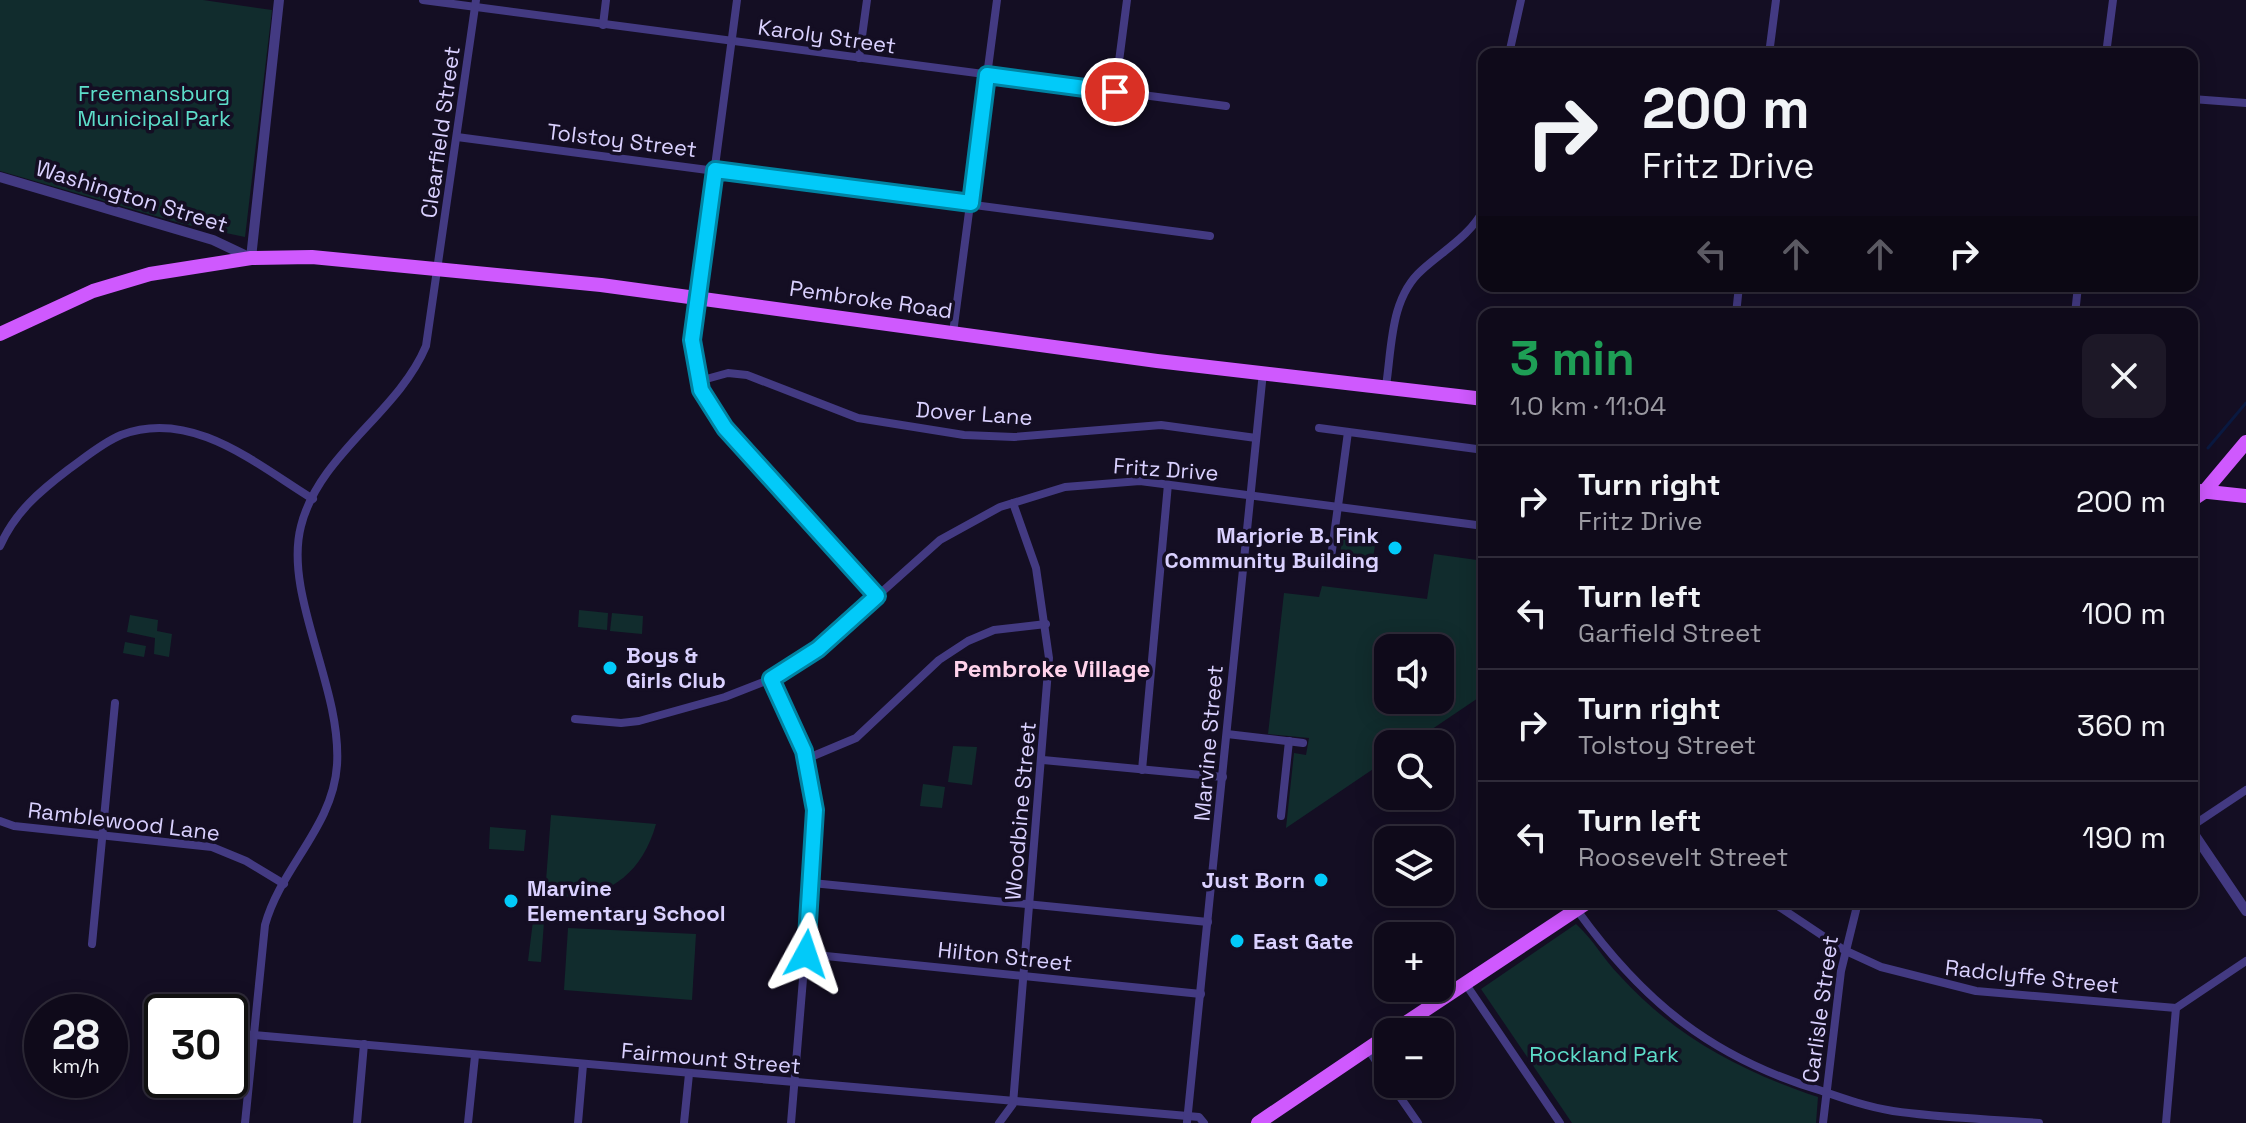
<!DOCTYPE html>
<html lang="en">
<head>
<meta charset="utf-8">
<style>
  :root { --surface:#0f0a1a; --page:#1d1827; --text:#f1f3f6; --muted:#9b9aa2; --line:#2f2b39 }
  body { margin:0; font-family:"Space Grotesk",sans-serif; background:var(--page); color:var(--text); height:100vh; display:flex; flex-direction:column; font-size:30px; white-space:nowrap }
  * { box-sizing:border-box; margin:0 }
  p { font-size:26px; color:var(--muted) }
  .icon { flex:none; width:44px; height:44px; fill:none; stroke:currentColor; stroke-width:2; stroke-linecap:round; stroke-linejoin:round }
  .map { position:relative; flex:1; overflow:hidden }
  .sheet { position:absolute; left:1478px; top:308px; width:720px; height:600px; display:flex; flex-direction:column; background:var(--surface); border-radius:16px; box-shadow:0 4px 20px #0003,0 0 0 2px var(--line) }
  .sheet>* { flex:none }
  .hud { position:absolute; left:1478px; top:48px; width:720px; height:244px; border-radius:16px; box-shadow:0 4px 20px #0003,0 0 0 2px var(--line); background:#0f0a1a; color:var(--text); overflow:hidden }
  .controls { position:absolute; left:1374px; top:634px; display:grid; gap:16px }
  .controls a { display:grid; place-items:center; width:80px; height:80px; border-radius:16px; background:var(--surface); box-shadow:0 4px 20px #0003,0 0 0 2px var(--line); font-size:40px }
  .speed { position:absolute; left:24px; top:994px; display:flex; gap:16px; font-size:40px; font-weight:700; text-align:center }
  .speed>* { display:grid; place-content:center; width:104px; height:104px; border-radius:50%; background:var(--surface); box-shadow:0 4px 20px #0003,0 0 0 2px var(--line); line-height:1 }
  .speed small { font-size:20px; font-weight:400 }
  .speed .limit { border:4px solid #111; border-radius:12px; background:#fff; color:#111 }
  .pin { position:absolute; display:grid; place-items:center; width:68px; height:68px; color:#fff; margin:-34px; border:4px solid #fff; border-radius:50%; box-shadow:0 2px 8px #0007 }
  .me { position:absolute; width:88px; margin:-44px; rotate:5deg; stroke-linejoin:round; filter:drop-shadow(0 0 6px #0008) }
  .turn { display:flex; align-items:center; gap:28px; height:168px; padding:0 32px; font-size:36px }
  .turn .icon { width:104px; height:104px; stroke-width:2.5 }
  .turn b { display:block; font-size:56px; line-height:68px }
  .lanes { display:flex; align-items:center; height:76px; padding:0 32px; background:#0003; justify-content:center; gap:40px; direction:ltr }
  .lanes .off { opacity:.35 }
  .round { display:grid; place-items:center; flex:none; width:84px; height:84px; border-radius:16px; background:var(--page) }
  .overview { display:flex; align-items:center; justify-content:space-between; height:136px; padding:0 32px }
  h1 { font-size:48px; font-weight:600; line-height:60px; color:#1e9e55 }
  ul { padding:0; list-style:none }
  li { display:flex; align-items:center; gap:24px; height:112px; padding:0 32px; border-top:2px solid var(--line) }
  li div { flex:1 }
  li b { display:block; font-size:30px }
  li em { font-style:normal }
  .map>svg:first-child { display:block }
</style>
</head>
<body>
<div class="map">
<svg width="2246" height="1123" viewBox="0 0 2246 1123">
  <rect width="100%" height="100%" fill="#140e23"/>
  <!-- green -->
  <g fill="#112c2d" fill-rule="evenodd">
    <path d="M0,0H203L272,10L245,237L183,224L0,171Z"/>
    <path d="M1344,529L1377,533L1373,558L1340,554Z"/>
    <path d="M1434,554L1484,561V694L1410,744H1388V759L1286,828L1294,753L1306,755L1309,738L1268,734L1284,593L1319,597L1322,586L1427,599ZM1388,648H1440V700H1388Z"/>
    <path d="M579,610L608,613L607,630L578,627Z"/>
    <path d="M612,613L643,616L642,634L610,631Z"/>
    <path d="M130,615L158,620L157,631L172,634L169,657L154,654L155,638L127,632Z"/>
    <path d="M125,642L146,646L144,657L123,653Z"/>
    <path d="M953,746L977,747L972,785L948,782Z"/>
    <path d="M923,784L945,787L942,808L920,806Z"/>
    <path d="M551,815L656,824C641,878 600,905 545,894Z"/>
    <path d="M490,827L526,830L524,851L489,849Z"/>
    <path d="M533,921L544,922L541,962L528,961Z"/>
    <path d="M1576,924C1593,939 1604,960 1620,976C1674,1036 1742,1072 1818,1097L1816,1123H1572L1481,989Z"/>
    <path d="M568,928L696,934L692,1000L564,990Z"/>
  </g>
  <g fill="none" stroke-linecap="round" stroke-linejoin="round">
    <!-- stream -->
    <path stroke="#0a1940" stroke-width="3" d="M2208,448L2246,403"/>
    <!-- minor -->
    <g stroke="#433a82" stroke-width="8">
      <path d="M423,0L1226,106"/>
      <path d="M737,0L692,340C691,374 705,402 725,428L877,596"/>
      <path d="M603,25L606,0"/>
      <path d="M1509,54L1521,0"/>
      <path d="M1769,54L1776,0"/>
      <path d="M2106,54L2113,0"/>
      <path d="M859,58L867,0"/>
      <path d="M1115,92L1127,0"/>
      <path d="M2192,99L2246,103"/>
      <path d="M457,137L1210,236"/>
      <path d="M2075,311L2094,314"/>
      <path d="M1736,314L1739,286"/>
      <path d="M2075,314L2078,286"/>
      <path d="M953,333L997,0"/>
      <path d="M699,381L728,373L747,375L858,418L964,435L1014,437L1161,425L1256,438"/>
      <path d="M1386,386C1392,347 1390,298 1422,270C1444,250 1470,236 1484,209"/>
      <path d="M1319,428L1484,450"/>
      <path d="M0,546C15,512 40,491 69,469C86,457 102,443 121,435C192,408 256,464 313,499"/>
      <path d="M1330,565L1348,432"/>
      <path d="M771,679L806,759L816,823L791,1123"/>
      <path d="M575,719L621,723L639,721L725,697L771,679L818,649L940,540L1000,507L1065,487L1140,481L1484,526"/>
      <path d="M1227,734L1303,743"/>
      <path d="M806,759L856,738L939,660L968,641L994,630L1046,624"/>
      <path d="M1043,760L1223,777"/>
      <path d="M1142,770L1168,484"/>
      <path d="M1281,816L1289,741"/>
      <path d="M0,821L14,826L212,847L246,861L284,884"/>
      <path d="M2192,826L2246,790"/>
      <path d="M812,883L1208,922"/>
      <path d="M1772,902L1844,950L1881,967L1976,991L2176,1008L2246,961"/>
      <path d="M1577,910C1643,1002 1712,1058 1822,1091C1845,1099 1868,1107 1893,1111C1941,1118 1991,1119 2039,1123"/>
      <path d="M92,944L115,703"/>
      <path d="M806,954L1201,994"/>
      <path d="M1465,983L1560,1123"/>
      <path d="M230,1033L1199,1117L1204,1123"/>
      <path d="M1368,1049L1388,1079"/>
      <path d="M1391,1084L1418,1123"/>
      <path d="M1187,1122L1263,372"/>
      <path d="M245,1123L265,925C281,867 333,827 337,765C342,687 283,595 301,526C319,454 398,413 426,346L476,0"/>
      <path d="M357,1123L364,1044"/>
      <path d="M468,1123L475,1056"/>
      <path d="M578,1123L583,1065"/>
      <path d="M684,1123L689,1074"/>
      <path d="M999,1123L1013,1104L1049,658L1036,568L1013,503"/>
      <path d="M1823,1123L1841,971L1858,902"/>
      <path d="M2166,1123L2176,1008"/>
    </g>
    <!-- tertiary -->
    <g stroke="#433a82" stroke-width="10">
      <path d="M0,177L213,240L251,258L279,0"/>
      <path d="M2192,831L2246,911"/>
    </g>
    <!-- primary -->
    <g stroke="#cf59fe" stroke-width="14">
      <path d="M0,334L93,291L150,274L251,258L312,257L601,285L1157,361L1484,399"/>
      <path d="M2199,491L2246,496"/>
      <path d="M2192,500L2204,492L2246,442"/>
      <path d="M1392,1032L1588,902"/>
      <path d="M1258,1123L1388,1035"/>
    </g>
  </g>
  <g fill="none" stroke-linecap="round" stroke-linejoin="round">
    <defs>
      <path id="route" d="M806,954L815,810L804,751L771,679L818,649L877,596L725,428L701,390L692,340L715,170L971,203L987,75L1115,92"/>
    </defs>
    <!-- route casing -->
    <use href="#route" stroke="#0183a2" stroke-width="20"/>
    <!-- route -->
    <use href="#route" stroke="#02caf9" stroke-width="14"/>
  </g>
  <!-- markers -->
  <g fill="#02caf9" stroke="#140e23" stroke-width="3">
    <circle cx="1395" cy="548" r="8"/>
    <circle cx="610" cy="668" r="8"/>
    <circle cx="1321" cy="880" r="8"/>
    <circle cx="511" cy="901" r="8"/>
    <circle cx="1237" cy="941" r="8"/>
  </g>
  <g text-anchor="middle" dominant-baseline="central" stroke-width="7" stroke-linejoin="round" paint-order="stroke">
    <!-- street labels -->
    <g font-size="22" fill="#dad1ff" stroke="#140e23">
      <text transform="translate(827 36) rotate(8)">Karoly Street</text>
      <text transform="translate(440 132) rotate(-82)">Clearfield Street</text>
      <text transform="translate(622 140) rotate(7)">Tolstoy Street</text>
      <text transform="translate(132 196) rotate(17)">Washington Street</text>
      <text transform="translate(871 299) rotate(8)">Pembroke Road</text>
      <text transform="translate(974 413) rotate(4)">Dover Lane</text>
      <text transform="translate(1166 469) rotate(4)">Fritz Drive</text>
      <text transform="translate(1208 743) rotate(-85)">Marvine Street</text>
      <text transform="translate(1020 811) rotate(-85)">Woodbine Street</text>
      <text transform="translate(124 821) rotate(7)">Ramblewood Lane</text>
      <text transform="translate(1005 956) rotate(6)">Hilton Street</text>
      <text transform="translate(2032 976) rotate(6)">Radclyffe Street</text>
      <text transform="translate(1820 1009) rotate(-82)">Carlisle Street</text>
      <text transform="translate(711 1058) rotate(5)">Fairmount Street</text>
    </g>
    <!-- park labels -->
    <g font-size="22" fill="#5ddeca" stroke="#140e23">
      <text x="154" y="93">Freemansburg<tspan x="154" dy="25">Municipal Park</tspan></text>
      <text x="1604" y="1054">Rockland Park</text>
    </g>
    <!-- poi labels -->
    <g font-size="22" font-weight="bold" fill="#dad1ff" stroke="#140e23" text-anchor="start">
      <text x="1379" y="535" text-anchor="end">Marjorie B. Fink<tspan x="1379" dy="25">Community Building</tspan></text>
      <text x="626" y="655">Boys &amp;<tspan x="626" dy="25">Girls Club</tspan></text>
      <text x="1305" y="880" text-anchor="end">Just Born</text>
      <text x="527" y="888">Marvine<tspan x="527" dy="25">Elementary School</tspan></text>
      <text x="1253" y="941">East Gate</text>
    </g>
    <!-- neighbourhood labels -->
    <g font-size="24" font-weight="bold" fill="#ffd3eb" stroke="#140e23">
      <text x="1052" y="668">Pembroke Village</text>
    </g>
  </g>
</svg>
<div class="controls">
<a><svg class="icon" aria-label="sound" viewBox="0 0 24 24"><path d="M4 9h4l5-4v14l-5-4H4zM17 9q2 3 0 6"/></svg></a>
<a><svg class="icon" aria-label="search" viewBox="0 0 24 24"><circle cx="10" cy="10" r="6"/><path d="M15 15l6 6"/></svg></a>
<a><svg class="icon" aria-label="layers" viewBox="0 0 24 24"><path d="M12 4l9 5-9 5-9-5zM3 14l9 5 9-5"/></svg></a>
<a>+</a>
<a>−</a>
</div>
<div class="speed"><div>28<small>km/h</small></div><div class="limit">30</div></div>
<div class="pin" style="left:1115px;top:92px;background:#d93025"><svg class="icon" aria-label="arrive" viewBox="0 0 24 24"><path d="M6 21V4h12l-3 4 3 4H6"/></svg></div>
<svg class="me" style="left:806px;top:954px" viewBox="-20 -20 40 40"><path d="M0-17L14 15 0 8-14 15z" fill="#02caf9" stroke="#fff" stroke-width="4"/></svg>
<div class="hud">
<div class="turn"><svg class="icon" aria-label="right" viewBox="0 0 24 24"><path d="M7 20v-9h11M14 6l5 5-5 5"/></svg><div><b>200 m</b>Fritz Drive</div></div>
<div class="lanes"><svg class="icon off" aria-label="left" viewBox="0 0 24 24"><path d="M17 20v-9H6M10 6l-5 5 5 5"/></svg><svg class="icon off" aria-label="ahead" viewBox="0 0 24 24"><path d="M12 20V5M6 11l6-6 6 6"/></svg><svg class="icon off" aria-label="ahead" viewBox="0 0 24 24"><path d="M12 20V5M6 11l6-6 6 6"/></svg><svg class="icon" aria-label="right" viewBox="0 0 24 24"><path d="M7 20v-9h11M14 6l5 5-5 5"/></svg></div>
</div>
<section class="sheet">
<div class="overview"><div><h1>3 min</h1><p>1.0 km · 11:04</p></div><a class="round"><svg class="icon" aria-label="close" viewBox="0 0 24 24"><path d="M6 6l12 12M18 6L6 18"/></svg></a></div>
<ul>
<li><svg class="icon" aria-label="right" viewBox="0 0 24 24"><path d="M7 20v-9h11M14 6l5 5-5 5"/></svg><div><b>Turn right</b><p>Fritz Drive</p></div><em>200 m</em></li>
<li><svg class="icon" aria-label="left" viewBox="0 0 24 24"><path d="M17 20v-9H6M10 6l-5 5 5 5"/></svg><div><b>Turn left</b><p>Garfield Street</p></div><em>100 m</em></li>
<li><svg class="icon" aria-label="right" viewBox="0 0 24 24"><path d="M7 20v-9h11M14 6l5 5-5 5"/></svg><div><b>Turn right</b><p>Tolstoy Street</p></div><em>360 m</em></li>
<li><svg class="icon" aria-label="left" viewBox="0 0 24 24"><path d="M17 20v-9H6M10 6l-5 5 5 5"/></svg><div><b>Turn left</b><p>Roosevelt Street</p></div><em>190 m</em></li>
</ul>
</section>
</div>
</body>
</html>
